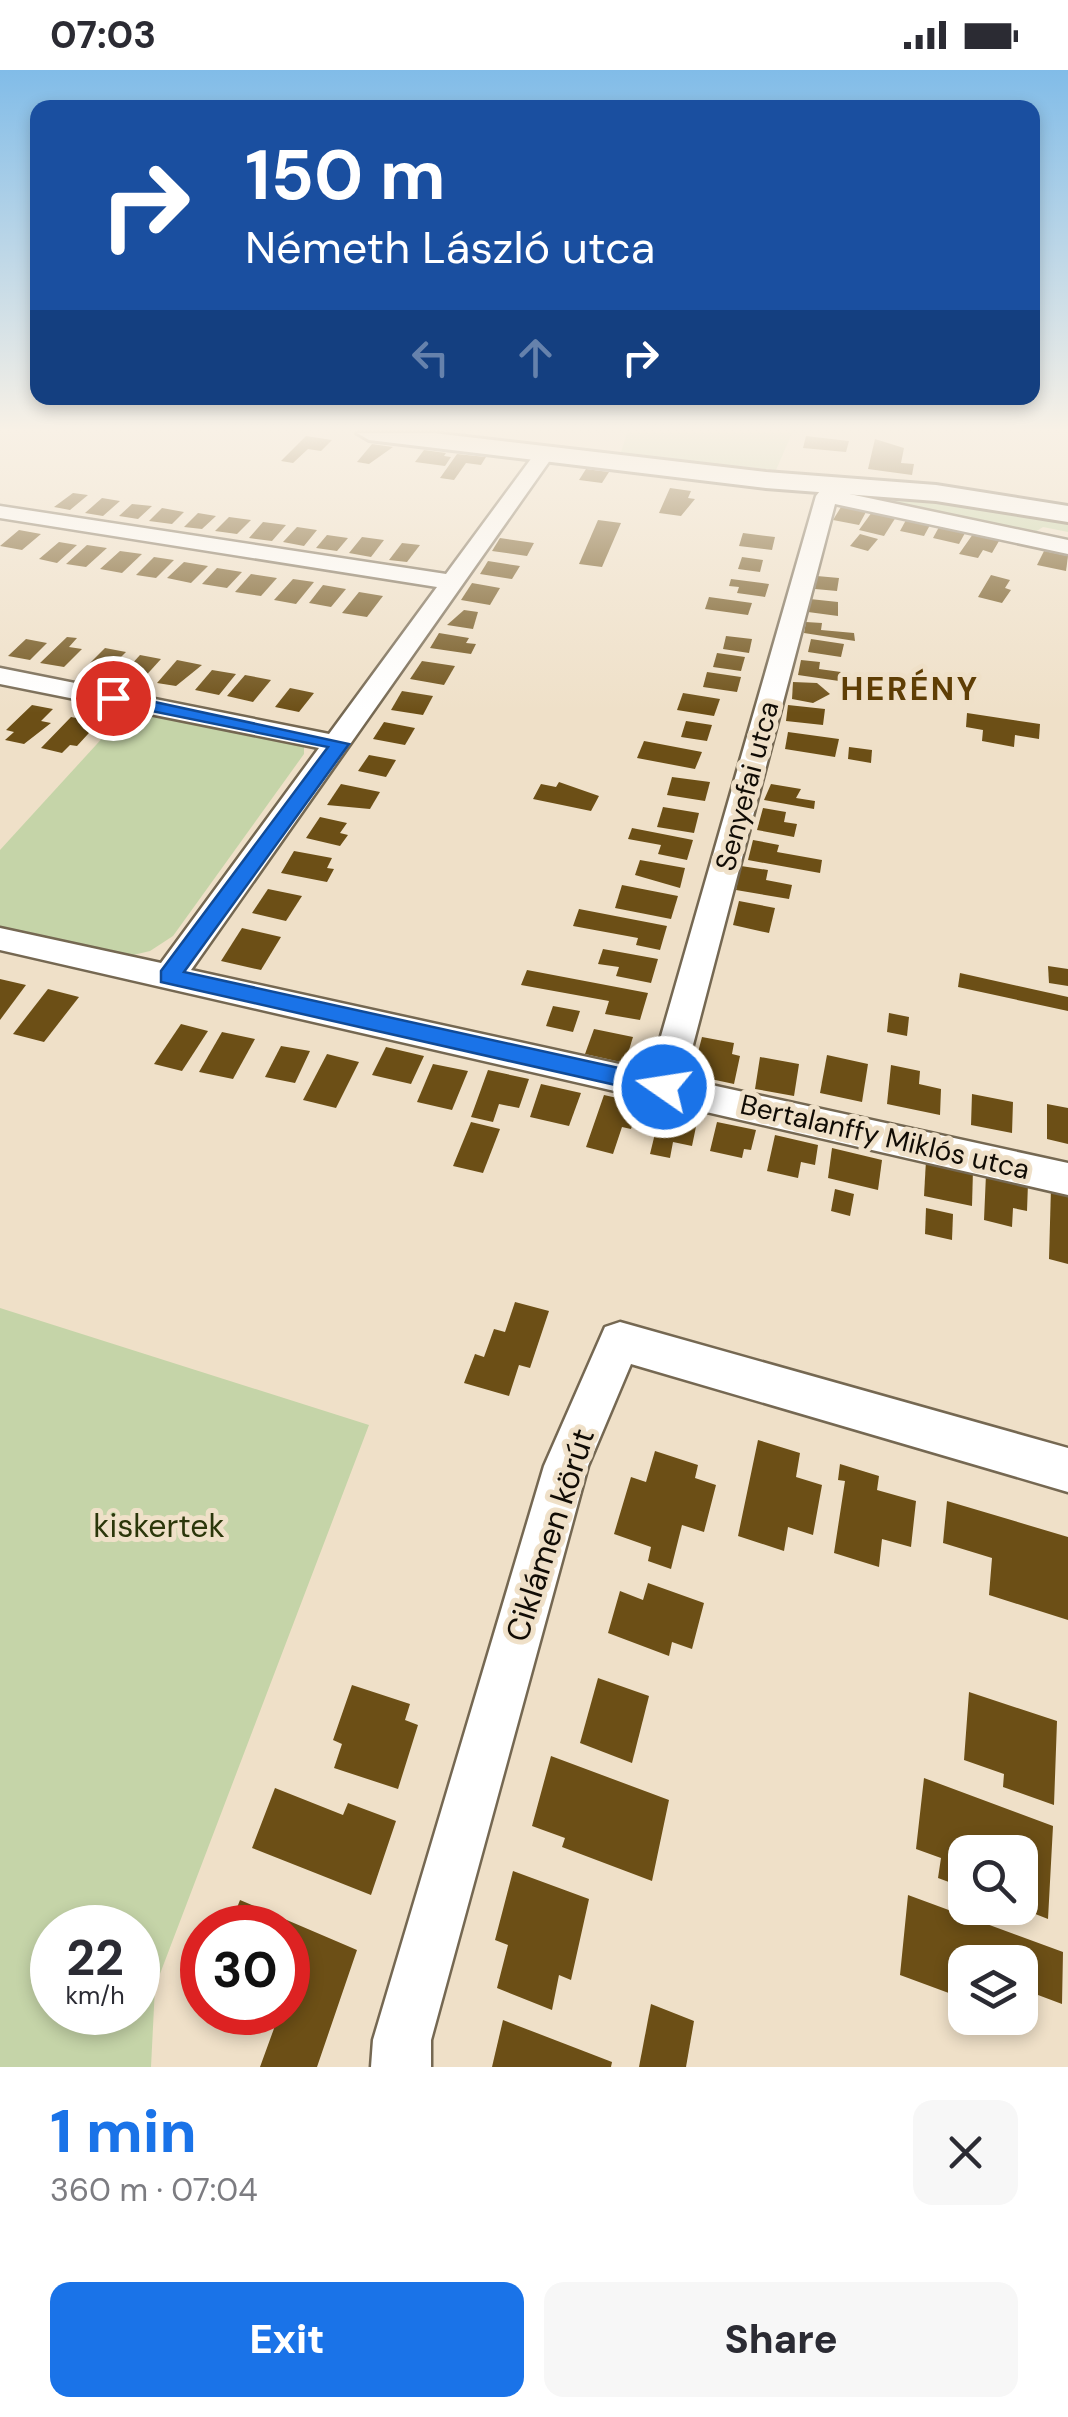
<!DOCTYPE html>
<html lang="en">
<head>
<meta charset="utf-8">
<style>
  :root { --surface:#fff; --page:#f7f7f7; --text:#2b2b33; --muted:#7c7c81; --accent:#1a73e8 }
  body { margin:0; font-family:"DM Sans",sans-serif; background:var(--page); color:var(--text); height:100vh; display:flex; flex-direction:column; font-size:38px; white-space:nowrap }
  * { box-sizing:border-box; margin:0 }
  p { font-size:32px; color:var(--muted) }
  .icon { flex:none; width:55px; height:55px; fill:none; stroke:currentColor; stroke-width:2; stroke-linecap:round; stroke-linejoin:round }
  .map { position:relative; height:1997px; overflow:hidden }
  .drawer { display:flex; flex-direction:column; background:var(--surface); flex:1 }
  .drawer>* { flex:none }
  .banner { position:absolute; left:30px; top:30px; width:1010px; height:305px; border-radius:20px; box-shadow:0 5px 15px #0003; background:#1a4fa0; color:#fff; overflow:hidden }
  .controls { position:absolute; left:948px; top:1765px; display:grid; gap:20px }
  .controls a { display:grid; place-items:center; width:90px; height:90px; border-radius:20px; background:var(--surface); box-shadow:0 5px 15px #0003; font-size:50px }
  .speed { position:absolute; left:30px; top:1835px; display:flex; gap:20px; font-size:50px; font-weight:700; text-align:center }
  .speed>* { display:grid; place-content:center; width:130px; height:130px; border-radius:50%; background:var(--surface); box-shadow:0 5px 15px #0003; line-height:1 }
  .speed small { font-size:25px; font-weight:400 }
  .speed .limit { border:15px solid #d22; background:#fff; color:#111 }
  .pin { position:absolute; display:grid; place-items:center; width:85px; height:85px; color:#fff; margin:-42px; border:5px solid #fff; border-radius:50%; box-shadow:0 2px 10px #0007 }
  .me { position:absolute; width:110px; margin:-55px; rotate:283deg; stroke-linejoin:round; filter:drop-shadow(0 0 8px #0008) }
  .turn { display:flex; align-items:center; gap:35px; height:210px; padding:0 50px; font-size:45px }
  .turn .icon { width:130px; height:130px; stroke-width:2.5 }
  .turn b { display:block; font-size:70px; line-height:85px }
  .lanes { display:flex; align-items:center; height:95px; padding:0 50px; background:#0003; justify-content:center; gap:50px; direction:ltr }
  .lanes .off { opacity:.35 }
  .round { display:grid; place-items:center; flex:none; width:105px; height:105px; border-radius:20px; background:var(--page) }
  .head { display:flex; align-items:center; justify-content:space-between; height:170px; padding:0 50px }
  h1 { font-size:60px; font-weight:800; line-height:75px; color:var(--accent) }
  .button { display:flex; gap:20px; margin-top:auto; padding:20px 50px }
  .button a { flex:1; height:115px; border-radius:20px; background:var(--accent); color:#fff; font-size:40px; font-weight:800; line-height:115px; text-align:center }
  .button a+a { background:var(--page); color:var(--text) }
  .status { display:flex; justify-content:space-between; align-items:center; height:70px; padding:0 50px; background:var(--surface); direction:ltr }
  .status svg { height:28px; fill:currentColor }
  .map>svg:first-child { display:block }
</style>
</head>
<body>
<div class="status"><b>07:03</b><svg viewBox="0 0 49 12"><path d="M0 12V9h3v3zM5 12V6h3v6zM10 12V3h3v9zM15 12V0h3v12zM26 1h20v11H26zM47 4h2v5h-2z"/></svg></div>
<div class="map">
<svg width="1068" height="1997" viewBox="0 0 1068 1997">
  <rect width="100%" height="100%" fill="#efe0c8"/>
  <!-- green -->
  <g fill="#c5d4a8" fill-rule="evenodd">
    <path d="M627,363H792L776,400L620,385Z"/>
    <path d="M836,418L993,433L990,440L1026,447L1033,439L1068,447V462L1043,457L1029,466L836,425Z"/>
    <path d="M128,640L295,673L304,677V684L173,866L150,881L125,887L0,857V780Z"/>
    <path d="M0,1238L369,1355L155,1917L151,1997H0ZM52,1858H138V1942H52Z"/>
  </g>
  <!-- building -->
  <g fill="#6c4f16">
    <path d="M306,366L332,370L321,381L308,379L293,393L281,391Z"/>
    <path d="M806,366L849,371L846,382L803,378Z"/>
    <path d="M875,369L904,378L901,393L914,394L912,405L868,399Z"/>
    <path d="M372,374L393,377L369,394L357,392Z"/>
    <path d="M424,380L446,383L444,386L451,387L445,396L415,392Z"/>
    <path d="M457,384L486,387L481,395L466,393L454,410L440,408Z"/>
    <path d="M586,399L609,402L602,413L579,410Z"/>
    <path d="M670,418L691,421L688,428L695,429L681,446L659,443Z"/>
    <path d="M73,423L88,425L70,440L54,437Z"/>
    <path d="M102,428L120,431L103,446L85,443Z"/>
    <path d="M132,434L152,436L138,449L119,446Z"/>
    <path d="M841,437L866,442L859,455L833,450Z"/>
    <path d="M162,438L184,442L172,454L149,451Z"/>
    <path d="M872,442L896,447L884,466L859,460Z"/>
    <path d="M198,443L216,446L202,459L184,457Z"/>
    <path d="M229,447L251,450L237,464L215,461Z"/>
    <path d="M598,450L621,453L602,497L579,494Z"/>
    <path d="M906,450L930,455L924,466L900,461Z"/>
    <path d="M263,452L286,455L272,471L249,468Z"/>
    <path d="M297,457L317,460L304,476L283,472Z"/>
    <path d="M939,457L965,463L959,474L933,468Z"/>
    <path d="M19,460L41,464L22,480L0,476Z"/>
    <path d="M743,463L775,467L772,480L739,476Z"/>
    <path d="M860,464L878,469L868,481L850,476Z"/>
    <path d="M973,464L999,471L992,483L983,480L978,488L959,484Z"/>
    <path d="M327,465L348,468L337,481L316,478Z"/>
    <path d="M362,467L384,470L371,487L349,483Z"/>
    <path d="M500,468L534,473L527,486L492,481Z"/>
    <path d="M59,472L77,475L57,493L39,489Z"/>
    <path d="M402,473L420,475L407,492L389,490Z"/>
    <path d="M87,475L107,478L86,497L66,494Z"/>
    <path d="M120,481L142,484L122,503L100,499Z"/>
    <path d="M1044,481L1068,486L1066,501L1037,495Z"/>
    <path d="M154,487L174,490L156,508L136,505Z"/>
    <path d="M742,487L763,490L760,502L738,499Z"/>
    <path d="M488,491L520,496L512,509L480,504Z"/>
    <path d="M184,492L208,496L191,513L167,508Z"/>
    <path d="M217,498L242,502L227,518L202,514Z"/>
    <path d="M251,504L277,508L261,526L235,522Z"/>
    <path d="M991,505L1010,510L1005,518L1011,520L1002,533L978,527Z"/>
    <path d="M817,506L839,508L837,521L815,519Z"/>
    <path d="M293,509L314,512L296,534L274,530Z"/>
    <path d="M731,509L769,514L765,527L737,523L739,517L729,516Z"/>
    <path d="M472,513L500,518L490,535L461,530Z"/>
    <path d="M323,515L346,519L331,537L309,533Z"/>
    <path d="M359,522L383,526L367,547L342,543Z"/>
    <path d="M709,527L752,533L748,545L705,539Z"/>
    <path d="M810,529L838,532V546L808,542Z"/>
    <path d="M464,540L478,542L473,559L447,555Z"/>
    <path d="M806,552L822,553L821,560L854,563L855,571L804,563Z"/>
    <path d="M439,563L469,568L466,573L476,574L471,584L430,578Z"/>
    <path d="M726,566L752,569L749,583L723,579Z"/>
    <path d="M67,567L77,568L69,577L82,579L64,597L40,593Z"/>
    <path d="M26,569L47,573L30,590L8,586Z"/>
    <path d="M811,569L844,574L841,587L808,582Z"/>
    <path d="M105,578L126,582L105,603L84,599Z"/>
    <path d="M717,583L745,587L741,601L713,597Z"/>
    <path d="M140,585L161,589L141,611L120,607Z"/>
    <path d="M177,590L202,595L176,616L157,613Z"/>
    <path d="M801,590L820,592L819,599L841,602L839,611L798,605Z"/>
    <path d="M422,591L455,596L444,615L410,609Z"/>
    <path d="M212,600L236,604L219,625L195,620Z"/>
    <path d="M707,602L741,607L737,622L703,617Z"/>
    <path d="M245,605L271,610L253,632L227,626Z"/>
    <path d="M793,612L817,613L830,624L813,633L792,629Z"/>
    <path d="M290,618L314,623L299,642L275,637Z"/>
    <path d="M402,621L433,626L423,645L391,640Z"/>
    <path d="M683,623L720,629L714,646L677,640Z"/>
    <path d="M32,635L53,639L41,651L51,653L24,674L5,670L14,662L6,660Z"/>
    <path d="M788,635L825,639L823,655L786,651Z"/>
    <path d="M967,643L1040,654L1039,669L1015,665L1014,677L982,671L983,660L966,657Z"/>
    <path d="M71,647L99,652L77,676L70,675L62,683L41,678Z"/>
    <path d="M686,651L712,655L707,671L681,667Z"/>
    <path d="M384,652L415,658L405,675L373,669Z"/>
    <path d="M788,662L839,669L835,687L785,679Z"/>
    <path d="M644,671L702,682L695,699L637,688Z"/>
    <path d="M849,677L872,680L871,693L848,689Z"/>
    <path d="M369,685L396,690L386,707L358,701Z"/>
    <path d="M672,707L710,712L705,731L667,725Z"/>
    <path d="M559,712L599,726L591,741L533,729L541,714L556,717Z"/>
    <path d="M341,714L380,722L370,739L327,735Z"/>
    <path d="M771,714L801,719L796,728L815,731L814,739L764,730Z"/>
    <path d="M663,737L699,743L694,763L657,757Z"/>
    <path d="M763,738L786,742L784,752L797,754L794,767L757,760Z"/>
    <path d="M320,747L347,753L340,763L348,765L340,776L306,768Z"/>
    <path d="M632,758L693,770L687,790L658,784L661,775L628,769Z"/>
    <path d="M753,770L779,775L777,782L822,790L820,803L748,790Z"/>
    <path d="M294,781L332,788L327,798L334,799L327,812L281,803Z"/>
    <path d="M640,790L685,798L680,818L635,805Z"/>
    <path d="M741,796L768,800L766,810L792,815L789,829L736,820Z"/>
    <path d="M622,815L678,826L671,849L615,838Z"/>
    <path d="M268,819L302,826L286,851L252,843Z"/>
    <path d="M739,831L775,838L769,863L733,855Z"/>
    <path d="M579,839L667,856L660,880L636,875L638,868L573,856Z"/>
    <path d="M242,858L281,867L261,900L221,891Z"/>
    <path d="M603,879L658,889L651,913L616,906L619,897L598,894Z"/>
    <path d="M1048,896L1068,899V916L1049,913Z"/>
    <path d="M527,900L648,923L640,950L605,944L609,931L521,915Z"/>
    <path d="M960,903L1068,927V941L958,917Z"/>
    <path d="M0,909L26,915L0,950Z"/>
    <path d="M48,919L79,927L44,972L13,964Z"/>
    <path d="M553,936L580,941L573,962L546,956Z"/>
    <path d="M889,943L909,947L907,966L887,962Z"/>
    <path d="M181,954L208,961L182,1001L154,994Z"/>
    <path d="M594,959L633,967L625,993L585,984Z"/>
    <path d="M222,962L255,969L233,1009L199,1002Z"/>
    <path d="M702,967L734,973L732,984L740,986L734,1014L692,1005Z"/>
    <path d="M281,976L310,981L295,1013L265,1007Z"/>
    <path d="M386,977L424,986L411,1014L372,1005Z"/>
    <path d="M327,984L359,992L336,1038L303,1030Z"/>
    <path d="M827,985L868,994L862,1032L820,1023Z"/>
    <path d="M760,987L799,994L794,1026L755,1019Z"/>
    <path d="M433,994L468,1001L452,1040L417,1032Z"/>
    <path d="M891,995L920,1001L919,1014L941,1019L940,1045L887,1034Z"/>
    <path d="M488,1000L529,1009L519,1038L499,1034L493,1052L471,1047Z"/>
    <path d="M541,1014L581,1023L569,1056L530,1047Z"/>
    <path d="M972,1024L1013,1032L1012,1063L971,1055Z"/>
    <path d="M604,1025L639,1033L631,1059L622,1057L613,1084L586,1077Z"/>
    <path d="M1047,1034L1068,1038V1074L1047,1069Z"/>
    <path d="M661,1039L698,1047L692,1076L673,1072L670,1088L650,1084Z"/>
    <path d="M471,1052L500,1059L483,1103L453,1096Z"/>
    <path d="M717,1052L756,1060L751,1080L744,1079L742,1088L710,1081Z"/>
    <path d="M775,1065L818,1075L815,1095L801,1092L798,1108L767,1101Z"/>
    <path d="M832,1078L882,1090L878,1120L828,1108Z"/>
    <path d="M926,1090L973,1100L972,1136L924,1126Z"/>
    <path d="M986,1104L1028,1113L1027,1141L1013,1138L1012,1157L984,1150Z"/>
    <path d="M1051,1117L1068,1121V1194L1049,1189Z"/>
    <path d="M835,1119L854,1124L850,1146L831,1141Z"/>
    <path d="M926,1138L953,1144L952,1170L925,1164Z"/>
    <path d="M515,1232L549,1241L530,1298L519,1295L509,1326L464,1313L475,1284L484,1287L494,1259L505,1262Z"/>
    <path d="M758,1370L800,1383L796,1407L822,1415L813,1465L788,1457L784,1481L738,1466Z"/>
    <path d="M655,1381L698,1395L695,1408L716,1415L704,1462L682,1455L671,1499L648,1491L651,1477L614,1464L631,1407L646,1412Z"/>
    <path d="M840,1394L879,1406L877,1420L916,1431L911,1477L882,1469L879,1497L834,1483L845,1411L838,1410Z"/>
    <path d="M947,1431L1068,1467V1550L989,1525L992,1488L943,1473Z"/>
    <path d="M648,1513L704,1533L692,1579L672,1572L669,1586L608,1563L620,1521L643,1530Z"/>
    <path d="M598,1608L649,1626L632,1693L580,1673Z"/>
    <path d="M352,1615L410,1634L405,1650L418,1655L398,1719L334,1698L342,1674L333,1670Z"/>
    <path d="M969,1622L1057,1651L1054,1735L1003,1717L1004,1704L964,1690Z"/>
    <path d="M551,1686L669,1730L652,1811L562,1777L565,1768L532,1756Z"/>
    <path d="M924,1708L1053,1756L1048,1849L1020,1838V1782H965V1818L938,1808L941,1788L916,1779Z"/>
    <path d="M275,1718L343,1745L348,1733L396,1751L371,1825L252,1778Z"/>
    <path d="M513,1801L589,1829L571,1910L559,1905L552,1940L497,1918L508,1875L495,1870Z"/>
    <path d="M908,1825L1063,1882L1062,1934L1030,1922L1029,1936L1020,1933V1892H965V1929L900,1905Z"/>
    <path d="M240,1830L357,1880L317,1997H260L280,1942H288V1858H229Z"/>
    <path d="M651,1934L694,1951L686,1997H639Z"/>
    <path d="M503,1950L612,1992L611,1997H492Z"/>
  </g>
  <g fill="none" stroke-linecap="round" stroke-linejoin="round">
    <defs>
      <g id="minor">
        <path d="M543,380L553,386L191,900L651,1001L816,426L827,412H841L844,416L840,422L1068,470V484L835,434L684,1009L1068,1093V1125L0,880V858L161,893L319,678L0,614V598L329,664L437,517L0,448V436L446,504L536,382Z"/>
        <path d="M620,1252L1068,1378V1422L631,1294L588,1396L431,1970V1997H371L373,1970L544,1396L605,1257Z"/>
      </g>
      <path id="major" d="M357,363H433L766,402L936,415L1068,436V452L936,431L766,418L369,370Z"/>
    </defs>
    <!-- minor casing -->
    <use href="#minor" stroke="#756852" stroke-width="5"/>
    <!-- major casing -->
    <use href="#major" stroke="#756852" stroke-width="6"/>
    <!-- minor -->
    <use href="#minor" fill="#fff" fill-rule="evenodd"/>
    <!-- major -->
    <use href="#major" fill="#fff" fill-rule="evenodd"/>
  </g>
  <!-- sky -->
  <linearGradient id="sky" x2="0" y2="1"><stop stop-color="#81bce8"/><stop offset="0.56" stop-color="#f8f1e6"/><stop offset="1" stop-color="#f8f1e6" stop-opacity="0"/></linearGradient>
  <rect width="1068" height="643" fill="url(#sky)"/>
  <!-- route -->
  <path fill="#1a73e8" stroke="#114b97" stroke-width="2.5" d="M113,623L349,674L184,902L664,1008L673,1011V1024L664,1026L161,912V901L328,677L107,632L105,628Z"/>
  <g text-anchor="middle" dominant-baseline="central" stroke-width="10" stroke-linejoin="round" paint-order="stroke">
    <!-- street labels -->
    <g font-size="28" fill="#110c05" stroke="#efe0c8">
      <text transform="translate(747 716) rotate(-75)">Senyefai utca</text>
      <text transform="translate(885 1067) rotate(13)">Bertalanffy Miklós utca</text>
    </g>
    <!-- far-district labels -->
    <g font-size="32" font-weight="bold" letter-spacing="2.5" fill="#5f3e05" stroke="#efe0c8">
      <text x="910" y="619">HERÉNY</text>
    </g>
    <!-- near-park labels -->
    <g font-size="32" fill="#2b360a" stroke="#efe0c8">
      <text x="159" y="1456">kiskertek</text>
    </g>
    <!-- near-street labels -->
    <g font-size="32" fill="#110c05" stroke="#efe0c8">
      <text transform="translate(550 1465) rotate(-72)">Ciklámen körút</text>
    </g>
  </g>
</svg>
<div class="controls">
<a><svg class="icon" aria-label="search" viewBox="0 0 24 24"><circle cx="10" cy="10" r="6"/><path d="M15 15l6 6"/></svg></a>
<a><svg class="icon" aria-label="layers" viewBox="0 0 24 24"><path d="M12 4l9 5-9 5-9-5zM3 14l9 5 9-5"/></svg></a>
</div>
<div class="speed"><div>22<small>km/h</small></div><div class="limit">30</div></div>
<div class="pin" style="left:113px;top:628px;background:#d93025"><svg class="icon" aria-label="arrive" viewBox="0 0 24 24"><path d="M6 21V4h12l-3 4 3 4H6"/></svg></div>
<svg class="me" style="left:664px;top:1017px" viewBox="-20 -20 40 40"><circle r="17" fill="#1a73e8" stroke="#fff" stroke-width="3"/><path d="M0-11L8 9 0 5-8 9z" fill="#fff"/></svg>
<div class="banner">
<div class="turn"><svg class="icon" aria-label="right" viewBox="0 0 24 24"><path d="M7 20v-9h11M14 6l5 5-5 5"/></svg><div><b>150 m</b>Németh László utca</div></div>
<div class="lanes"><svg class="icon off" aria-label="left" viewBox="0 0 24 24"><path d="M17 20v-9H6M10 6l-5 5 5 5"/></svg><svg class="icon off" aria-label="ahead" viewBox="0 0 24 24"><path d="M12 20V5M6 11l6-6 6 6"/></svg><svg class="icon" aria-label="right" viewBox="0 0 24 24"><path d="M7 20v-9h11M14 6l5 5-5 5"/></svg></div>
</div>
</div>
<section class="drawer">
<div class="head"><div><h1>1 min</h1><p>360 m · 07:04</p></div><a class="round"><svg class="icon" aria-label="close" viewBox="0 0 24 24"><path d="M6 6l12 12M18 6L6 18"/></svg></a></div>
<div class="button"><a>Exit</a><a>Share</a></div>
</section>
</body>
</html>
